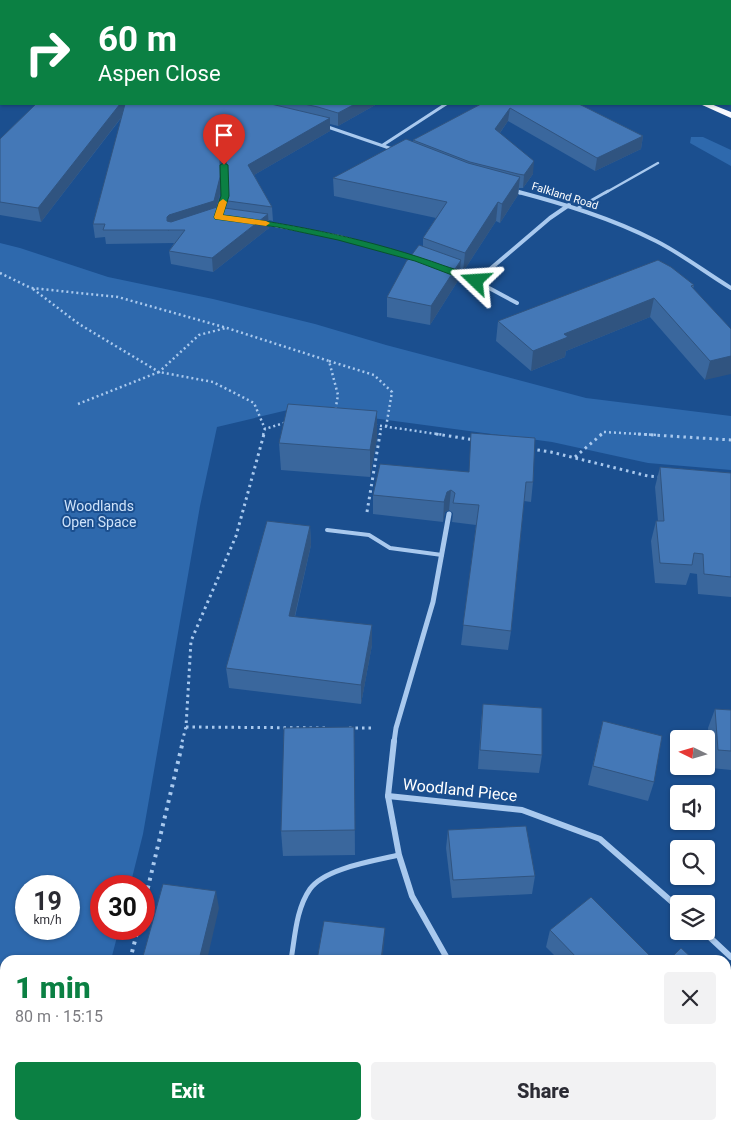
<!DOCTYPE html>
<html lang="en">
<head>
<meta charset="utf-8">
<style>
  :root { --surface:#fff; --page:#f2f2f3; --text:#2b2b33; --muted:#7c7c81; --accent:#0b8043 }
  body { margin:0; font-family:Roboto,sans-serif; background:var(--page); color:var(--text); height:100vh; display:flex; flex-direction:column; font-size:19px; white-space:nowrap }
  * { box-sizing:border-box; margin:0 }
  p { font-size:16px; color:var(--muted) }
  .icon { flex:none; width:28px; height:28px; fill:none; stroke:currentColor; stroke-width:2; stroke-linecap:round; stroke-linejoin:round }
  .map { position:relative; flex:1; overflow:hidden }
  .side { position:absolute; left:0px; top:955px; width:731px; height:175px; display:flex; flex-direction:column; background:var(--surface); border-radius:15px 15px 0 0; box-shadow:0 1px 4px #0004 }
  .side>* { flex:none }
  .top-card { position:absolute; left:0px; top:0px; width:731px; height:105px; box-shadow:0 1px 4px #0004; background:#0b8043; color:#fff; overflow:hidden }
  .needle { width:32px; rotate:275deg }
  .fabs { position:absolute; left:670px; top:730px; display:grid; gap:10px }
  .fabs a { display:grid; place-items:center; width:45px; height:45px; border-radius:5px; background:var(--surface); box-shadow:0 1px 4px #0004; font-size:25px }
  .speed { position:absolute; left:15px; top:875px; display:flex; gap:10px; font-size:25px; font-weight:700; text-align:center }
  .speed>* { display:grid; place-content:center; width:65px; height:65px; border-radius:50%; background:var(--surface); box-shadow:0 1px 4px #0004; line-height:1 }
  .speed small { font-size:12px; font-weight:400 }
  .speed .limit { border:8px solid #d22; background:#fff; color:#111 }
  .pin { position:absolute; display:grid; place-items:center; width:42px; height:42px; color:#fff; margin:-51px -21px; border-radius:50% 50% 50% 0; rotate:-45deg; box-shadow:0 0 5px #0007 }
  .pin .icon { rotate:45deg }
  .me { position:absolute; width:55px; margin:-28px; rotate:290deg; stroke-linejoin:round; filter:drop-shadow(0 0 4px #0008) }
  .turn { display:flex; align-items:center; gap:18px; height:105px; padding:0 15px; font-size:22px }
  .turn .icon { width:65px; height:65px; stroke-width:2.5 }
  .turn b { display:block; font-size:35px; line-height:42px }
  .round { display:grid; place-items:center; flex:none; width:52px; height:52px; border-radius:5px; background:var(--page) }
  .overview { display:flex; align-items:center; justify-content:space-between; height:85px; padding:0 15px }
  h1 { font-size:30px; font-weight:800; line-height:38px; color:var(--accent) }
  .primary-button { display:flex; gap:10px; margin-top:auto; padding:10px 15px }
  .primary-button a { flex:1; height:58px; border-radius:5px; background:var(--accent); color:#fff; font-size:20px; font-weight:800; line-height:58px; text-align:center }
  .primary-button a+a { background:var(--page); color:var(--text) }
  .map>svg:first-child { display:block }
</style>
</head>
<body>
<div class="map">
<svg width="731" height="1130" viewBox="0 0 731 1130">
  <rect width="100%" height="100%" fill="#1b4f8f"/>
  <!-- green -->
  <g fill="#2e69ad" fill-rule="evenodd">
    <path d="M502,0H731V44L730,1Z"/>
    <path d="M691,137H703L731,150V166L690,143Z"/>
    <path d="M0,243L20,248L108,277L213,299L315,324L386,345L586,398L731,416V470L648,463L552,442L335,413L292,409L217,427L200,506L143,834L130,886H101V929H119L111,960H5V1125H68L67,1130H0ZM26,886H69V929H26Z"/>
  </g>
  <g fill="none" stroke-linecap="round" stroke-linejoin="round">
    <!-- path-far2 -->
    <g stroke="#a9c9ee" stroke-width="2.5" stroke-dasharray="2 3" stroke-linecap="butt">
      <path d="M0,273L31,288L118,297L227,328L329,361L338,395L335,412"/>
      <path d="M33,289L79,324L159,372L199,335L226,328"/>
      <path d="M329,361L374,375L392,392L386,427"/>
      <path d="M78,404L159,372L213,382L254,403L265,429"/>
      <path d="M375,425L444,435"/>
      <path d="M263,435L265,429L287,422"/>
      <path d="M380,435L381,427"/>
      <path d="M600,435L604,432L657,435"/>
    </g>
    <!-- path-far1 -->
    <g stroke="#a9c9ee" stroke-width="3" stroke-dasharray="2.5 4" stroke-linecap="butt">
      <path d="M436,434L475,440"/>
      <path d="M638,434L731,440"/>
      <path d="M531,449L551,452L648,476L661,477"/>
      <path d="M575,457L602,434"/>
      <path d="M367,512L380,434"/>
      <path d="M186,727L326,728"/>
      <path d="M349,728H371"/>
      <path d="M182,742L186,727L191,641L236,536L264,434"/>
    </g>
    <!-- path -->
    <g stroke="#a9c9ee" stroke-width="4" stroke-dasharray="3 5" stroke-linecap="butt">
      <path d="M144,904L183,741"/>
      <path d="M130,960L138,929"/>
      <path d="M90,1130L91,1125"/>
    </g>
    <!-- service-far3 -->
    <path stroke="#a9c9ee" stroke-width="2.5" d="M605,193L658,163"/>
    <!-- service-far2 -->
    <path stroke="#a9c9ee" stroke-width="3" d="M578,208L608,191"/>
    <!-- service-far1 -->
    <path stroke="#a9c9ee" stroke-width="4" d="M327,530L369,535L390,548L442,555"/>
    <!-- service -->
    <path stroke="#a9c9ee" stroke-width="5" d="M291,960C295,937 296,909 310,889C325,868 374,861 399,855"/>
    <!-- minor-far3 -->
    <g stroke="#a9c9ee" stroke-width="3">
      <path d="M325,126L395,150"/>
      <path d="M383,145L446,104"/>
      <path d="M224,165L225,193"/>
      <path d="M514,191L520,193"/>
    </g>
    <!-- minor-far2 -->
    <g stroke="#a9c9ee" stroke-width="4">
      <path d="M515,191C564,204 611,218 656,241C682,254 706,273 731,288"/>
      <path d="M219,213L225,191"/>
      <path d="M264,223L339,237L416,259"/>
      <path d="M455,273L476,281L517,303"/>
      <path d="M476,281L550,218L569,205"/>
    </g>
    <!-- minor-far1 -->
    <path stroke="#a9c9ee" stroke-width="5" d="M394,742L396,728L433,602L449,514"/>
    <!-- minor -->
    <g stroke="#a9c9ee" stroke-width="6">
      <path d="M394,741L388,796L399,855L412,896L448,960"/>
      <path d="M388,796L522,810L600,839L679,908"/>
      <path d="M703,931L731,957"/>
      <path d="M492,1125V1130"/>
    </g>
    <!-- trunk -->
    <g fill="#f8faff" fill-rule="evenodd">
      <path d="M426,0H436L437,1H427Z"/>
      <path d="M700,104H711L731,112V118Z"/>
    </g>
  </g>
  <!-- wall -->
  <g fill="#3a679d" fill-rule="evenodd">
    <path d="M36,104H377L338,126L330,124V131L254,175L272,207L273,221L269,220V228L213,272L171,264L169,251L174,243L106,244L105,237L95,238L93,224L122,117L41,222L0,215V139ZM225,162L227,164V177L221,200L222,208H217L221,190V163Z"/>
    <path d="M481,104H579L643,136L641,149L595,171L508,121L500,133L533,174L523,188H519L518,195L500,223L496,221L463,272L460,271L459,279L430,325L387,317V297L408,260L423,246V238L436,218L334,196L333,178L413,142V140Z"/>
    <path d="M694,285L693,289L731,329L705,380L650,317L566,351L565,357L531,371L496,341L498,321Z"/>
    <path d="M377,438L370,477L281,470L279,443Z"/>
    <path d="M380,464L533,482L531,502L524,501L511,631L508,650L461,645L476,525L452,522L453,513L449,510L445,512L443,522L373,514V495Z"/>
    <path d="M660,467L731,473V597L698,594L697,574L690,573L686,585L655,583L651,541L656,521H658L655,487Z"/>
    <path d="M310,526L311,545L295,617L372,645L361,704L229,688L226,668Z"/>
    <path d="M483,704L542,755L539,773L478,769L481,723Z"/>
    <path d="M715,709L731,710V770L711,768L708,728Z"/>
    <path d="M603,721L654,782L648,801L588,785Z"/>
    <path d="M354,727L355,855L283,856L281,831Z"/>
    <path d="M448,830L535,876L532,894L452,898L446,848Z"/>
    <path d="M550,930L654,960H559L546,947Z"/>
    <path d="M726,991L731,995V1117L726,1122Z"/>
  </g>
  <!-- shaded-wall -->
  <g fill="#305480">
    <path d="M1,49V64L0,66V50Z"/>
    <path d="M120,104H130V106L41,222L38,208Z"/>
    <path d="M355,104H377L338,126V113Z"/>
    <path d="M510,108L508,121L494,141L495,129Z"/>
    <path d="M330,118V131L249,178L248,165Z"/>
    <path d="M643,136L641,149L595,171L597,158Z"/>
    <path d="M224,149L225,162L221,163V190L215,214L171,228L168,231L167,217L220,150Z"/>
    <path d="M534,161L533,174L523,188L524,175Z"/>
    <path d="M520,177L518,195L500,223L502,204Z"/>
    <path d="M498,202L496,221L463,272L465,253Z"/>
    <path d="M268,214L269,228L213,272L212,258Z"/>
    <path d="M461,260L459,279L430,325L431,306Z"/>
    <path d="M654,298L650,317L566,351L565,357L531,371L533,351L564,334Z"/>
    <path d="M731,356V374L705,380L710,361Z"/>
    <path d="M377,411V438L370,477V450Z"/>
    <path d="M451,490L449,510L445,512L443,522L444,502L447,492Z"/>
    <path d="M310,526L311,545L290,636L289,616Z"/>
    <path d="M372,625V645L361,704V685Z"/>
    <path d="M216,891L219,908L207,960H199Z"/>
    <path d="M385,928L384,945L382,960H381Z"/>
    <path d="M5,1002V1026L0,1017Z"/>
    <path d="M16,1125H27L26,1130H14Z"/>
    <path d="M289,1125H293L292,1130H288Z"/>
  </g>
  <!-- building -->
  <g fill="#4478b7" stroke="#305480">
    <path d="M0,0H228L232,1H1V49L0,50Z"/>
    <path d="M36,104H120L38,208L0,202V139Z"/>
    <path d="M125,104H271L330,118L248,165L272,207L221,200L227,177L226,151L224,149L220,150V177L214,201L169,215L167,217V221L171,222L217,207L268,214L212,258L169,251L185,230H103L105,224H93Z"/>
    <path d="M304,104H355L338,113L318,107Z"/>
    <path d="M481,104H579L643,136L597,158L510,108L495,129L534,161L524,175L518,174L470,162L413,140Z"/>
    <path d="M406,139L468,163L520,177L502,204L498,202L465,253L423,238L447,202L333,178Z"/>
    <path d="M419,245L461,260L431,306L387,297L407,260H408Z"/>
    <path d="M658,260L671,267L694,285L691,286L731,329V356L710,361L654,298L564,334L568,337L533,351L498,321Z"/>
    <path d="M288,404L377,411L370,450L279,443Z"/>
    <path d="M471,433L535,438L533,482H526L511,631L463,625L479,505L453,503L455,493L451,490L447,492L444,502L373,495L380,464L469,472Z"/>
    <path d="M660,467L731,473V577L704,574L703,554L694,553L692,565L660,563L656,521H664Z"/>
    <path d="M267,521L310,526L289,616L372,625L361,685L226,668Z"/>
    <path d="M483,704L542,708V755L480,750Z"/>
    <path d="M715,709L731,710V751L718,750Z"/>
    <path d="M603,721L662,736L654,782L593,766Z"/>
    <path d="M354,727L355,830L281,831L284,728Z"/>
    <path d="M526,826L535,876L453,880L448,830Z"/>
    <path d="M163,884L216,891L199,960H142Z"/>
    <path d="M591,897L654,960H579L550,930Z"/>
    <path d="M324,921L385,928L381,960H317Z"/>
    <path d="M681,948L694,960H669Z"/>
    <path d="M0,964H5V1002L0,1017L5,1018V1125H16L14,1130H0Z"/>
    <path d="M726,991L731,995V1104L726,1099Z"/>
    <path d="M105,1125H289L288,1130H104Z"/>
    <rect x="385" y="1125" width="72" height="5"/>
  </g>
  <!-- route -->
  <path fill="#0b8043" stroke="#07532c" d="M224,163L228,165L229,196L223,215C299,225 373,240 445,266C456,270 472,273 480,281L479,283H473L415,261L338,240L277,227L215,219L214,217L221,196L220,165Z"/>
  <!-- slow -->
  <path fill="#f59e0b" d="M223,199L227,202L223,215L266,221L270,223L266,226L215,219L214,217L219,202Z"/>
  <g text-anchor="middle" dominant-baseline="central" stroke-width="4" stroke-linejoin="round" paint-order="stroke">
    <!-- far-street labels -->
    <g font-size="11" fill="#fff" stroke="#1b4f8f">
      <text transform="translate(565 196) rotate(17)">Falkland Road</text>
    </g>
    <!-- park labels -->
    <g font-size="14" fill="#cfe3fa" stroke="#1b4f8f">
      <text x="99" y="506">Woodlands<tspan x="99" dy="16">Open Space</tspan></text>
    </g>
    <!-- near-street labels -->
    <g font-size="16" fill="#fff" stroke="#1b4f8f">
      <text transform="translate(460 790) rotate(6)">Woodland Piece</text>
    </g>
  </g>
</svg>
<div class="fabs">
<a><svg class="needle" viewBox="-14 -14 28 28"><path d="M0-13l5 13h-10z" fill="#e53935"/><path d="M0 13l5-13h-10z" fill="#7c7c81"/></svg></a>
<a><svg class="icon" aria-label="sound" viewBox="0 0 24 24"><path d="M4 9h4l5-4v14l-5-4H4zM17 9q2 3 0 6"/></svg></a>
<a><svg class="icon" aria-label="search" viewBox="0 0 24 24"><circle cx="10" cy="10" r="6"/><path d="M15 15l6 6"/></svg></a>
<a><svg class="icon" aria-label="layers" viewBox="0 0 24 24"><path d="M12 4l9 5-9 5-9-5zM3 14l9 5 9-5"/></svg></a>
</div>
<div class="speed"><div>19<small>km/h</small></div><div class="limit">30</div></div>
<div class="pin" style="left:224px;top:165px;background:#d93025"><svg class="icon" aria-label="arrive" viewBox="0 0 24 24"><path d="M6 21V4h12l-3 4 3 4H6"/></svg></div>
<svg class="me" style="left:476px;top:281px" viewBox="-20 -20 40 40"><path d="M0-17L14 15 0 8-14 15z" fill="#0b8043" stroke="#fff" stroke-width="4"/></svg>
<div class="top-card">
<div class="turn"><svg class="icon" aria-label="right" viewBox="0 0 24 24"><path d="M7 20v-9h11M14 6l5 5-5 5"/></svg><div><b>60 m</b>Aspen Close</div></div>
</div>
<section class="side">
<div class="overview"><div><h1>1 min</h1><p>80 m · 15:15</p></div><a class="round"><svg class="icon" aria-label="close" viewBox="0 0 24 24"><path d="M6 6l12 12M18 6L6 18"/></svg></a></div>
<div class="primary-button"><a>Exit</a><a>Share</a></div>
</section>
</div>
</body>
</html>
